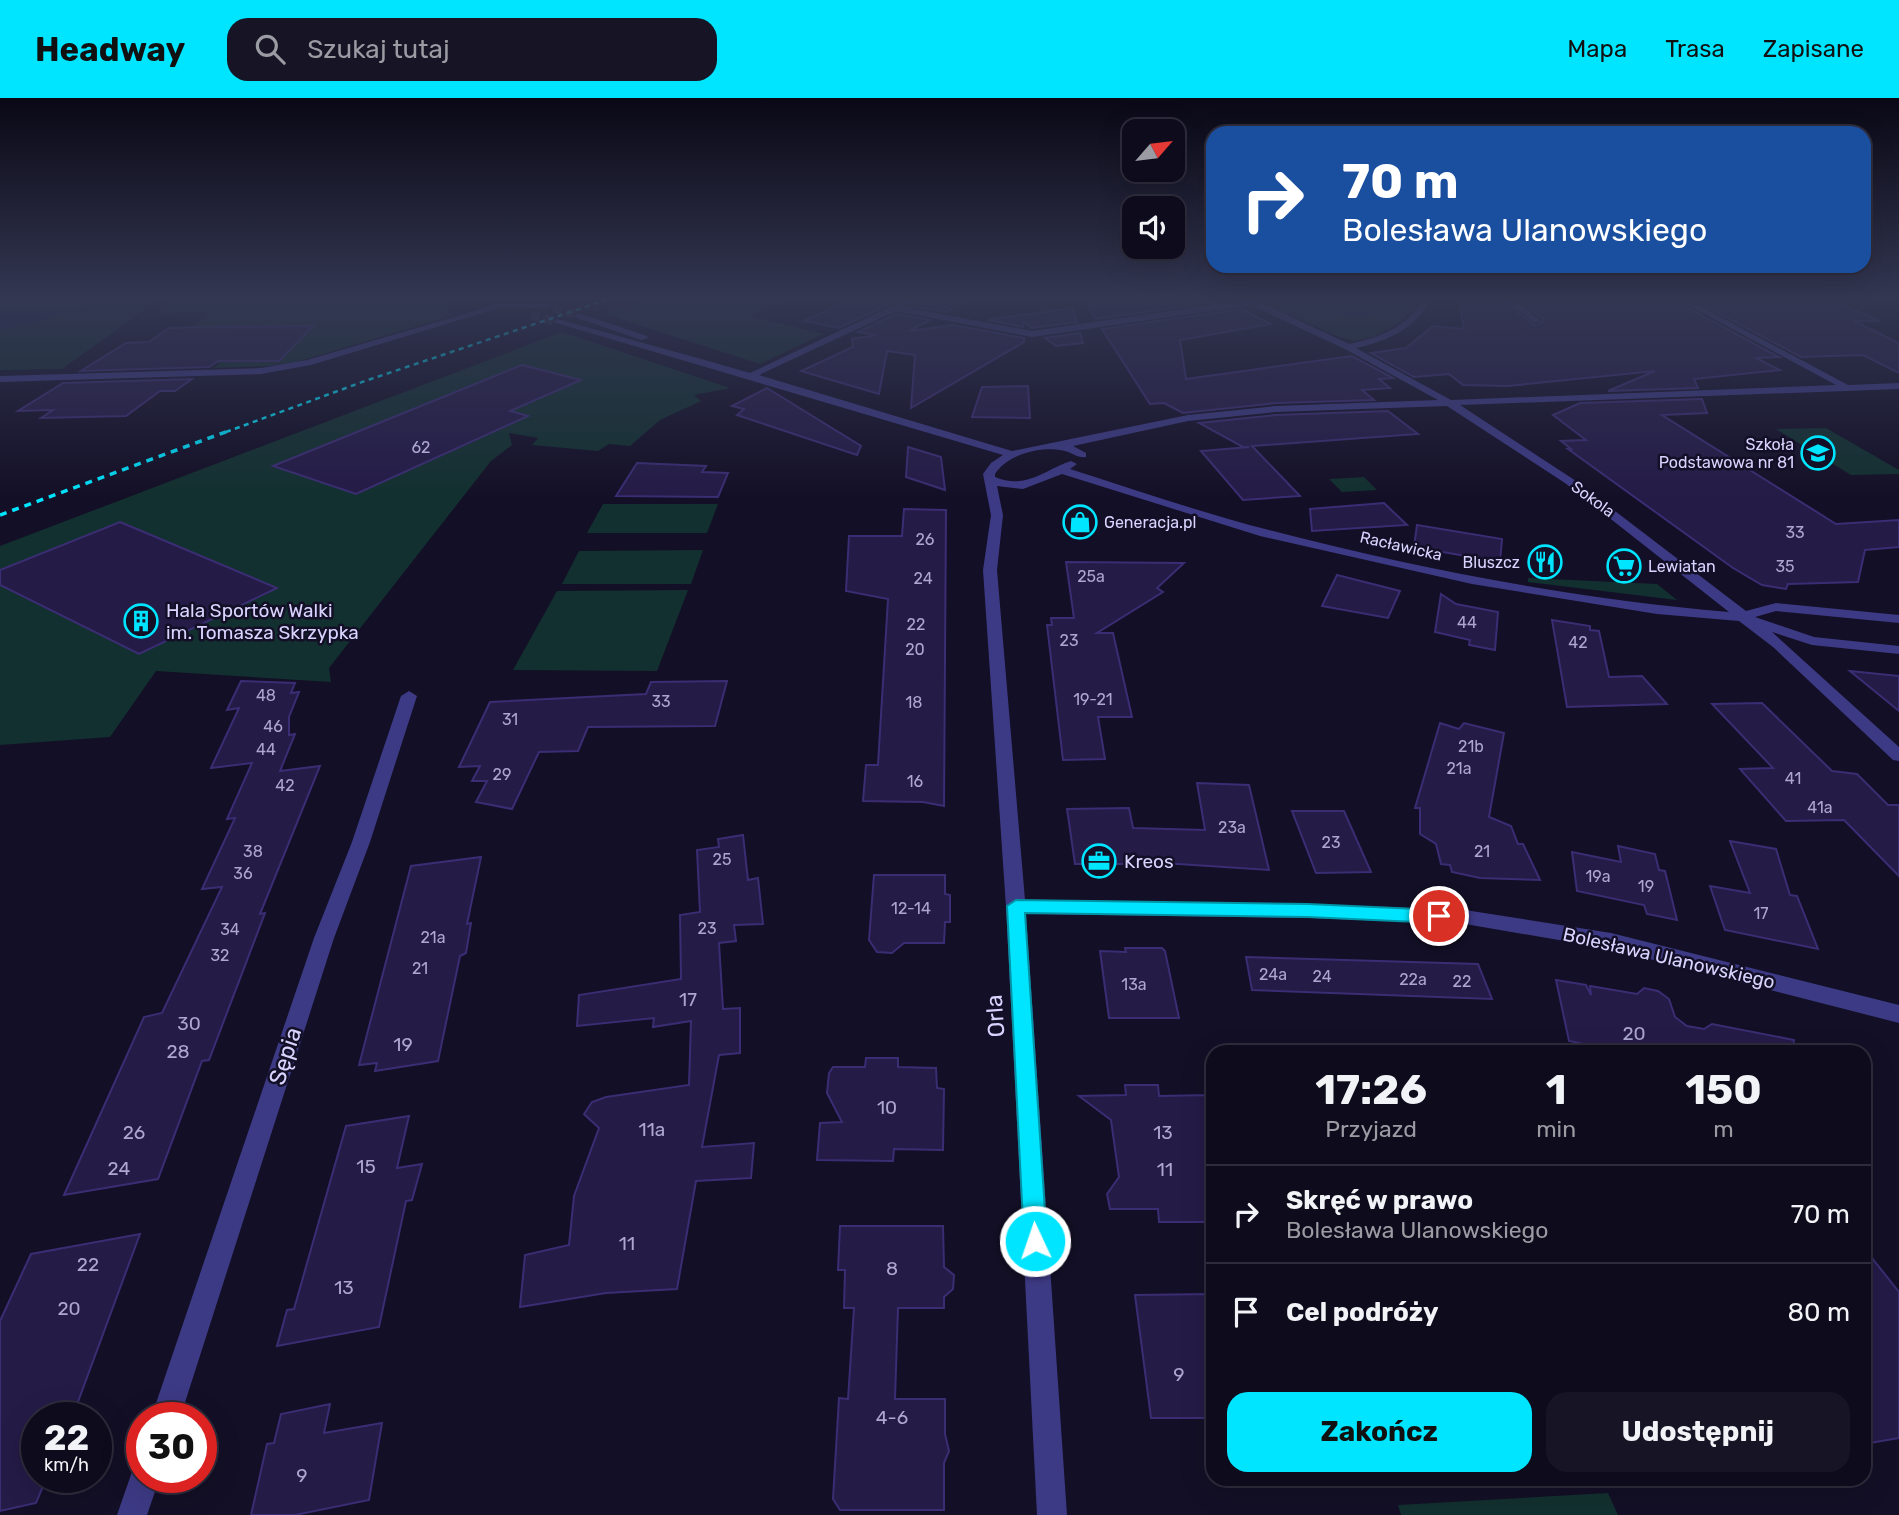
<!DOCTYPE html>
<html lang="pl">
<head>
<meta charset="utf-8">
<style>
  :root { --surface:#0e0b1c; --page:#171425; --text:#f1f3f6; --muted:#9b9ba3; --line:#2e2b3b; --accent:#00e5ff }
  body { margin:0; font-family:Rubik,sans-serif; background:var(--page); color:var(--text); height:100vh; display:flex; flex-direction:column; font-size:26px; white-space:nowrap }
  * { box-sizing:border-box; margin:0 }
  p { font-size:23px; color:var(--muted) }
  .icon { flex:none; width:38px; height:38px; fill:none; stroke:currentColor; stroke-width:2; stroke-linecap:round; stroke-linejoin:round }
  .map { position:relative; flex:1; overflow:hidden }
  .drawer { position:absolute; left:1206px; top:947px; width:665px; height:441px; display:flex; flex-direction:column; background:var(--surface); border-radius:21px; box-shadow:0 7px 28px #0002,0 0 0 2px var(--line) }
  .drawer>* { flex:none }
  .guide { position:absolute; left:1206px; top:28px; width:665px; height:147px; border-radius:21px; box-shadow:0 7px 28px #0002,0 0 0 2px var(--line); background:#1a4fa0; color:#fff; overflow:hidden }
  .needle { width:46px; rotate:62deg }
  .controls { position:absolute; left:1122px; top:21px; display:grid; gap:14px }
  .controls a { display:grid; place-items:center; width:63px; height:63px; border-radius:14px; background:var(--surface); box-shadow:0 7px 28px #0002,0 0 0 2px var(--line); font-size:35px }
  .speed { position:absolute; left:21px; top:1304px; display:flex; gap:14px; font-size:35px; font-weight:700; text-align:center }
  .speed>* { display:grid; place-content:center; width:91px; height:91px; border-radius:50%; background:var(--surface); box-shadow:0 7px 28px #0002,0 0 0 2px var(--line); line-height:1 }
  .speed small { font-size:18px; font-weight:400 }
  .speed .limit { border:10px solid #d22; background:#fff; color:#111 }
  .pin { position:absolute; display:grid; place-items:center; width:60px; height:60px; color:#fff; margin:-30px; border:4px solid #fff; border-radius:50%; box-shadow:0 2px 7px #0007 }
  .me { position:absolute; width:77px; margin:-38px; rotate:357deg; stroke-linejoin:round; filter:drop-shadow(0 0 5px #0008) }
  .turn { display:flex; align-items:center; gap:24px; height:147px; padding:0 21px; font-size:32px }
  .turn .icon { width:91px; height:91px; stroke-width:2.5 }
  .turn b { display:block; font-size:49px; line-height:60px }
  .eta { display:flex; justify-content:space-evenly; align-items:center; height:119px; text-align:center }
  .eta b { font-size:42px; font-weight:700; line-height:49px }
  .cta { display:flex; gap:14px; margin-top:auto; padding:14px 21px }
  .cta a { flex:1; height:80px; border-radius:21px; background:var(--accent); color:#111; font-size:28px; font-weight:700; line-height:80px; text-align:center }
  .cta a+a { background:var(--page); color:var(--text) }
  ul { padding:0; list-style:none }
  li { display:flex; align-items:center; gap:21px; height:98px; padding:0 21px; border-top:2px solid var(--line) }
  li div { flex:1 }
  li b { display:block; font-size:26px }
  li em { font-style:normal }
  header { display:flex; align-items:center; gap:42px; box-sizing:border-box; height:98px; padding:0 35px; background:var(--accent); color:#111 }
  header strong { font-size:33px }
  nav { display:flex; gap:38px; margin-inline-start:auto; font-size:24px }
  .search { width:490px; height:63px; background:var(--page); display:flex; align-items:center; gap:18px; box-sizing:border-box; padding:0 24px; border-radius:21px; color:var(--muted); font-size:26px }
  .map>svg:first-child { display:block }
</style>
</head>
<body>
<header>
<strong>Headway</strong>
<div class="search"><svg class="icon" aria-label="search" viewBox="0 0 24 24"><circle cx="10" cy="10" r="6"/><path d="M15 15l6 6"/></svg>Szukaj tutaj</div>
<nav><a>Mapa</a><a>Trasa</a><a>Zapisane</a></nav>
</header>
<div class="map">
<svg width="1899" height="1417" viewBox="0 0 1899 1417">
  <rect width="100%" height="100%" fill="#130f26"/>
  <!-- green -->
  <g fill="#12302f">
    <path d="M0,201H159L62,271L0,272Z"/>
    <path d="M173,201H445L451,218L296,264L267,268L213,270L220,265H213L180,238L210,214L153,216Z"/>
    <path d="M647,201H791L751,218L823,236L760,266L602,215Z"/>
    <path d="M1256,201H1420L1401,224L1373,239L1355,243L1339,239Z"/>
    <path d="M562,234L730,290L694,297L701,303L660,322L630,348L609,346L598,353L532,347L538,340L509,335L512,347L491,363L329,570L331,584L156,573L110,639L0,647V448Z"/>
    <path d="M1826,330L1899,372V376L1851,377L1776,331Z"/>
    <path d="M1364,379L1377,392L1342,394L1329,381Z"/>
    <path d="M603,406H718L707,435H587Z"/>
    <path d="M703,452L691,486H562L579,453Z"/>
    <path d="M1528,480L1657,486L1677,502L1528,484Z"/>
    <path d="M688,492L657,573L513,572L557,493Z"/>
    <path d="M1608,1395L1618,1417H1401L1398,1407Z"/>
  </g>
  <!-- water -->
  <g fill="#0c2248">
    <path d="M0,201H103L50,220L0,232Z"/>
    <path d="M1317,201H1390C1377,228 1334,221 1317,201Z"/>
  </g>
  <!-- building -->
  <g fill="#241b47" stroke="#3b2d73" stroke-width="2">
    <path d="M861,201H900L839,230L804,223L850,202Z"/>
    <path d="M920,201H973L946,214L911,208Z"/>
    <path d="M1131,201H1221L1224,203L1096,221L1087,207Z"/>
    <path d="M1459,201H1501L1535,228L1543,224V221L1518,201H1614L1622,206L1677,204L1779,259L1756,260L1780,272L1694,281L1698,290L1608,293L1655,273L1508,288L1463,287L1449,276L1414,279L1371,255L1406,250L1433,228L1464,231Z"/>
    <path d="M1710,201H1830L1879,223H1854L1899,245V275L1863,257L1801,259L1698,204L1714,203Z"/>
    <path d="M1072,210L1077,224L1032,230L1023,224V229L987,222Z"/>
    <path d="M1241,211L1271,226L1180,242L1186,281L1352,258L1393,280L1379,281L1390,290L1362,292L1374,302L1276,305L1183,315L1164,305L1150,306L1102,231Z"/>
    <path d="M896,216L930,222L909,233L953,227L1024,240V244L911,310L915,257L887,253L879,296L801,273L853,249L852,241L876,237L858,234Z"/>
    <path d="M313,228L279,263H218L209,269L81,273L126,245L149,244L169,230Z"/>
    <path d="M1080,235L1083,245L1056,248L1045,240Z"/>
    <path d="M522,267L581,282L510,313L528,318L356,396L273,368Z"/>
    <path d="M192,281L175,293H160L126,318L41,320L53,312L18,313L63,285Z"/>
    <path d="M1028,288L1030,320L972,319L982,289Z"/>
    <path d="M767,290L861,348L857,357L737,317L744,311L732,308Z"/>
    <path d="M1702,301L1707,315L1662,317L1836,426L1899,422V449L1865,452L1858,484L1788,486L1786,491L1762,487L1733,470L1568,351H1571L1561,343L1586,342L1553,317L1580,305Z"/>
    <path d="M1388,313L1418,336L1252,348L1300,398L1243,402L1201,353L1249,349H1243L1199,325L1276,317Z"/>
    <path d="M908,349L941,359L945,392L906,379Z"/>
    <path d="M637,365L706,368L702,374L728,375L718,399L616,398Z"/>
    <path d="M1384,405L1407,427L1312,433L1310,411Z"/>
    <path d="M904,411L946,412L944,708L923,704L863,703L866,667H878L888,501L846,493L849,438H902Z"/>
    <path d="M120,424L277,490L139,556L0,487V472Z"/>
    <path d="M1417,427L1502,441L1500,464L1414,449Z"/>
    <path d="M1066,464L1184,465L1157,490L1163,494L1097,535H1113L1132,619H1098L1105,661L1063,662L1047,527H1052L1051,520H1074Z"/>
    <path d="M1337,477L1400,493L1388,520L1322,508Z"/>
    <path d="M1441,496L1456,506L1498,514L1495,552L1469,547L1470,542L1435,534Z"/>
    <path d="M1552,522L1590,528V532L1599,533L1609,579L1642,578L1667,606L1567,609Z"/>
    <path d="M1850,573L1899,578V613Z"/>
    <path d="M241,583L295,585L291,595L299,594L289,619V637L295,636L280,673L320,668L260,816L265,815L209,962L202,963L158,1081L64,1097L144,919L162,915L222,789L202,791L235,720L227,721L252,665L211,670L239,610L227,612Z"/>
    <path d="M727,583L715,628L588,629L578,653L539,654L512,711L476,704L487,683H472L480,668L459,669L490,604L646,596L651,584Z"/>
    <path d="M1762,605L1832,673L1857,676L1888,707H1899V778L1844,722L1786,723L1740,671L1773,670L1712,606Z"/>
    <path d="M1440,625L1459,631L1464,625L1504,635L1489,719L1511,728L1518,746H1523L1540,782L1480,780L1452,774L1450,767L1441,766L1436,746L1420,736V710H1415Z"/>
    <path d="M1197,685L1249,687L1269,772L1178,766H1075L1067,711L1129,710L1133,730L1205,732Z"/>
    <path d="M1292,713H1344L1371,774L1316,775Z"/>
    <path d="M743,737L748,782L758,780L763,826L734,827L736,843L719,845L723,911L740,910V955L719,957L702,1049L754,1045L751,1080L696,1083L677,1191L606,1195L520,1209L525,1157L569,1147L574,1098L599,1030L584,1016L592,1004L606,999L689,987L691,923L653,929L654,920L577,928L579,897L681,881L680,817L700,814L697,752L719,749L718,741Z"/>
    <path d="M1730,743L1776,751L1790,797L1797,798L1818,851L1725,832L1710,788L1750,795Z"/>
    <path d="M1618,748L1655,756L1659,772L1665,773L1677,822L1647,816L1644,807L1577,793L1572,754L1621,764Z"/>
    <path d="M481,759L467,826L471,825L466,855L460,858L438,963L375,973L377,965L359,967L411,768Z"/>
    <path d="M874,777H945V796L950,797V824H945L944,845H904L892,855L877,854L869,842Z"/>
    <path d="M1125,850H1162L1165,853L1179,920H1109L1100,853L1126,854Z"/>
    <path d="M1246,859L1478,866L1492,901L1252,892Z"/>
    <path d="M1556,882L1586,887L1591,897L1590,888L1637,896L1644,890L1658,893L1669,901L1675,919L1687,928L1704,931L1712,926L1794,942L1793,954H1586L1584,946L1569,943Z"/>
    <path d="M866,960H898V969L936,970L937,990L944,991L943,1052L894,1051L893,1063L817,1062L820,1025L842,1024L827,995L829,975L833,969H865Z"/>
    <path d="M1125,987H1158L1159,998L1213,997V1124H1159L1158,1111H1110L1107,1096L1119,1079L1111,1022L1079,998L1126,997Z"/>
    <path d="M409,1018L397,1070L422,1066L412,1102L406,1103L379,1229L277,1248L287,1212L294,1211L346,1028Z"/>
    <path d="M840,1128H943L944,1169L954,1177L953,1191L944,1199V1210H898L895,1301H945V1336L949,1353L944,1365V1412H840L833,1401L839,1300L848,1301L854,1210H844L845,1172H838Z"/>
    <path d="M140,1136L72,1320H37V1379H47L36,1405L0,1413V1223L31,1156Z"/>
    <path d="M1864,1150L1899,1194V1340L1864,1346Z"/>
    <path d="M1213,1196V1320H1151L1135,1197Z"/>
    <path d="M330,1306L324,1335L382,1325L369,1402L295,1417H251L267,1346L274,1345L281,1316Z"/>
  </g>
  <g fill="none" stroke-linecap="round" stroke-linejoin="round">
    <!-- minor-tunnel -->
    <g stroke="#312d47" stroke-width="9" stroke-dasharray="9 4.5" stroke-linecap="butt">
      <path d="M553,210L578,217"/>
      <path d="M531,217L557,224"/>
    </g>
    <!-- minor -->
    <g fill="#3d3a85" fill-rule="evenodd">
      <path d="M907,201H918L903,209L1032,233L1253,201L1349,246C1379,240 1408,229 1423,201H1431C1415,231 1388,243 1356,250L1451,302L1836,287L1677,201H1687L1848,287L1899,285V291L1460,307L1573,381L1746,513L1776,505L1899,517V525L1776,513L1755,519L1814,539L1899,548V556L1812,547L1772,534L1899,649V663L1893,662L1773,549L1739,523L1657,516L1472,486L1260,438L1062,376L1023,391L997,388L1003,417L997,472L1025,802L1308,806L1465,812L1611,835L1899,907V925L1611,851L1465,826L1308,820L1026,816L1067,1417H1037L1006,809L983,472L991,417L983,376L991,365L1003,357L553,224L557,221C621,239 685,256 750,275ZM1251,207L1345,251L1438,302L1276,308L1188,317L1012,353L759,277L896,213L1032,239ZM1447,308L1565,385L1729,514C1574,501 1419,471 1269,432C1202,415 1136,392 1070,371L1077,366L1071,363C1044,372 1026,392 995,379V376C1008,356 1042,347 1065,353C1073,355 1077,360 1086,359V355L1073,348L1188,323L1276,314Z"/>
      <path d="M1504,201H1513L1541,223L1534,225Z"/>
      <path d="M499,206H548L552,208L548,210H499L311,267L261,276L0,284V278L261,270L307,262Z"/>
      <path d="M578,215L647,238L648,240L641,242L575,219Z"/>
      <path d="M409,593L417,598L370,744L334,840L180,1320H151L314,840L352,744L401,598Z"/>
      <path d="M142,1365V1379H160L147,1417H117L134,1368Z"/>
    </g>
    <!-- rail-far1 -->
    <path stroke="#00e5ff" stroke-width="2.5" stroke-dasharray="5 4.5" stroke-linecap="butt" d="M226,334L365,283L609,201"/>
    <!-- rail -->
    <path stroke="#00e5ff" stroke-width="3.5" stroke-dasharray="7 6" stroke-linecap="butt" d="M0,417L231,332"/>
  </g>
  <!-- sky -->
  <linearGradient id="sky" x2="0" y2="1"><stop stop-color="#0a0815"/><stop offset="0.5" stop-color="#333752"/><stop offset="1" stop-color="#333752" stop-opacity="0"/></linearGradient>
  <rect width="1899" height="400" fill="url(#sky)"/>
  <!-- route -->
  <path fill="#00e5ff" stroke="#0095a6" stroke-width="2" d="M1016,802L1308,806L1439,812L1448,818L1439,825L1308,819L1025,815L1047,1143L1044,1151L1035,1154L1027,1151L1024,1143L1007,808Z"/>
  <!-- icons -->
  <defs>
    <symbol id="school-ring" viewBox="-11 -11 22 22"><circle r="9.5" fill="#130f26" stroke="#00e5ff" stroke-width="1.5"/><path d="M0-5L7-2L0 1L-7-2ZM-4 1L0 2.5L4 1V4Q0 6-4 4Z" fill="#00e5ff"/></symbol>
    <symbol id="shop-ring" viewBox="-11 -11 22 22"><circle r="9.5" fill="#130f26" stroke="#00e5ff" stroke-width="1.5"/><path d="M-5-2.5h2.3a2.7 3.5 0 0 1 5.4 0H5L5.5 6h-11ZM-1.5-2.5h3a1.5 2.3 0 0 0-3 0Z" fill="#00e5ff"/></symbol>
    <symbol id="restaurant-ring" viewBox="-11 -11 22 22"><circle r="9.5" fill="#130f26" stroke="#00e5ff" stroke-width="1.5"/><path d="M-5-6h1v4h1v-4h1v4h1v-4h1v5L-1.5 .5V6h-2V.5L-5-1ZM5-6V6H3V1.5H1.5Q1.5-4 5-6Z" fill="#00e5ff"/></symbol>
    <symbol id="supermarket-ring" viewBox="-11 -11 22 22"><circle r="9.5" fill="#130f26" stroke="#00e5ff" stroke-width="1.5"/><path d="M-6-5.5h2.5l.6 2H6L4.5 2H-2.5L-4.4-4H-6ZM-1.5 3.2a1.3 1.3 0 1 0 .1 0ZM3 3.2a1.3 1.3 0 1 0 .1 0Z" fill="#00e5ff"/></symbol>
    <symbol id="building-ring" viewBox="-11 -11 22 22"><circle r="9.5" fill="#130f26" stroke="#00e5ff" stroke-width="1.5"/><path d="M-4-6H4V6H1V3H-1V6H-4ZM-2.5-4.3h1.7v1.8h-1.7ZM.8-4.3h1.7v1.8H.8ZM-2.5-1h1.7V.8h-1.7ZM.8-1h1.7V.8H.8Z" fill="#00e5ff"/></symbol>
    <symbol id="office-ring" viewBox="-11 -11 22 22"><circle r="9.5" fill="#130f26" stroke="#00e5ff" stroke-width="1.5"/><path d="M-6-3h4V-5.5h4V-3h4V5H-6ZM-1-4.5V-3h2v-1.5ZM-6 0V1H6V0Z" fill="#00e5ff"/></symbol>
  </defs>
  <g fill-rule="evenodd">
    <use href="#school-ring" x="1799" y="336" width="38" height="38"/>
    <use href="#shop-ring" x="1061" y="405" width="38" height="38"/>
    <use href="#restaurant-ring" x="1526" y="445" width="38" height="38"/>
    <use href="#supermarket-ring" x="1605" y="449" width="38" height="38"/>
    <use href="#building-ring" x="122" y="504" width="38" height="38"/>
    <use href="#office-ring" x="1080" y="744" width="38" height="38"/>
  </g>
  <g text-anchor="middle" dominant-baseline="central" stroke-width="5" stroke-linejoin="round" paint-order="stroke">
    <!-- far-poi labels -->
    <g font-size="16" fill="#d9d4ff" stroke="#130f26" text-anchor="end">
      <text x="1794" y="346">Szkoła<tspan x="1794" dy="18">Podstawowa nr 81</tspan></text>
      <text x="1104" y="424" text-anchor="start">Generacja.pl</text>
      <text x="1520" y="464">Bluszcz</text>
      <text x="1648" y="468" text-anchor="start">Lewiatan</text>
    </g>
    <!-- number labels -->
    <g font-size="16" fill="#aca6d1">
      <text x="421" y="349">62</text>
      <text x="1795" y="434">33</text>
      <text x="925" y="441">26</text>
      <text x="1785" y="468">35</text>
      <text x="1091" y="478">25a</text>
      <text x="923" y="480">24</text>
      <text x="1467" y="524">44</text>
      <text x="916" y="526">22</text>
      <text x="1069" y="542">23</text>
      <text x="1578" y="544">42</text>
      <text x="915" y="551">20</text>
      <text x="266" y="597">48</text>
      <text x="1093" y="601">19-21</text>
      <text x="661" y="603">33</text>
      <text x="914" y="604">18</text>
      <text x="510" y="621">31</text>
      <text x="273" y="628">46</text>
      <text x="1471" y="648">21b</text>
      <text x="266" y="651">44</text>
      <text x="1459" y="670">21a</text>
      <text x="502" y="676">29</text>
      <text x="1793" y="680">41</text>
      <text x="915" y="683">16</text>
      <text x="285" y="687">42</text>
      <text x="1820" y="709">41a</text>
      <text x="1232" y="729">23a</text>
      <text x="1331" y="744">23</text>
      <text x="253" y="753">38</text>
      <text x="1482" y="753">21</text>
      <text x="722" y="761">25</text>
      <text x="243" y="775">36</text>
      <text x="1598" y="778">19a</text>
      <text x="1646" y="788">19</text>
      <text x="911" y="810">12-14</text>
      <text x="1761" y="815">17</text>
      <text x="707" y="830">23</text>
      <text x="230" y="831">34</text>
      <text x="433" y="839">21a</text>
      <text x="220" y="857">32</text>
      <text x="420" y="870">21</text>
      <text x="1273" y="876">24a</text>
      <text x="1322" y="878">24</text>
      <text x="1413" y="881">22a</text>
      <text x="1462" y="883">22</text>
      <text x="1134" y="886">13a</text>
    </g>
    <!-- far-street labels -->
    <g font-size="16" fill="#d9d4ff" stroke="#130f26">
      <text transform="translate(1593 401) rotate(36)">Sokola</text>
      <text transform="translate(1401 448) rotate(13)">Racławicka</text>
    </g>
    <!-- poi labels -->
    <g font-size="19" fill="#d9d4ff" stroke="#130f26" text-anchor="start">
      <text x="166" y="512">Hala Sportów Walki<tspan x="166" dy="22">im. Tomasza Skrzypka</tspan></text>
      <text x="1124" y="763">Kreos</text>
    </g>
    <!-- street labels -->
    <g font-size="19" fill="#d9d4ff" stroke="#130f26">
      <text transform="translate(1669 860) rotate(13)">Bolesława Ulanowskiego</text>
    </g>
    <!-- near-number labels -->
    <g font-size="19" fill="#aca6d1">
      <text x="688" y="901">17</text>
      <text x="189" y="925">30</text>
      <text x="1634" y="935">20</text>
      <text x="403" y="946">19</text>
      <text x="178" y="953">28</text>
      <text x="887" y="1009">10</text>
      <text x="652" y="1031">11a</text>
      <text x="134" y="1034">26</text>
      <text x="1163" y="1034">13</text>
      <text x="366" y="1068">15</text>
      <text x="119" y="1070">24</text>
      <text x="1165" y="1071">11</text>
      <text x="627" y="1145">11</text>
      <text x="88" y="1166">22</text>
      <text x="892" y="1170">8</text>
      <text x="344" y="1189">13</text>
      <text x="69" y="1210">20</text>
      <text x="1179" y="1276">9</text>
      <text x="892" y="1319">4-6</text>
      <text x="302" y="1377">9</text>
    </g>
    <!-- near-street labels -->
    <g font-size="23" fill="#d9d4ff" stroke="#130f26">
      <text transform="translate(995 918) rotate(-94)">Orla</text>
      <text transform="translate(285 958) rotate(-72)">Sępia</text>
    </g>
  </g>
</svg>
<div class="controls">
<a><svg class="needle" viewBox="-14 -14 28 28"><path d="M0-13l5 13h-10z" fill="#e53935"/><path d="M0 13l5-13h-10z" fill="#9b9ba3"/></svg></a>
<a><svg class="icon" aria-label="sound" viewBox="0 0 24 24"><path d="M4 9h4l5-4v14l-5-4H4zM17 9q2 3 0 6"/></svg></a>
</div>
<div class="speed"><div>22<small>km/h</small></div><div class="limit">30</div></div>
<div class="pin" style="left:1439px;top:818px;background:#d93025"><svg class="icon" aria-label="arrive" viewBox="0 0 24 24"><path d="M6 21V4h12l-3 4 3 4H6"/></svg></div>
<svg class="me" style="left:1035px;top:1143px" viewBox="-20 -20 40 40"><circle r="17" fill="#00e5ff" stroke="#fff" stroke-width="3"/><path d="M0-11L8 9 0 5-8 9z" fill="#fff"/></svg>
<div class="guide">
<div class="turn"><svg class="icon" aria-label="right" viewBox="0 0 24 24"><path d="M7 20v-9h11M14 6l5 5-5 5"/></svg><div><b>70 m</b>Bolesława Ulanowskiego</div></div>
</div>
<section class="drawer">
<div class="eta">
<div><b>17:26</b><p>Przyjazd</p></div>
<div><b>1</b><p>min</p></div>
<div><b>150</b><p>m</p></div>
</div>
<ul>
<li><svg class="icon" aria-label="right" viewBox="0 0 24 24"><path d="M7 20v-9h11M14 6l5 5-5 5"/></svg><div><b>Skręć w prawo</b><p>Bolesława Ulanowskiego</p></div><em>70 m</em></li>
<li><svg class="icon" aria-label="arrive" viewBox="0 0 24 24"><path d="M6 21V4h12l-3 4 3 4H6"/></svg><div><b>Cel podróży</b></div><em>80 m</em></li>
</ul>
<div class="cta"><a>Zakończ</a><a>Udostępnij</a></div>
</section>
</div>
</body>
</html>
